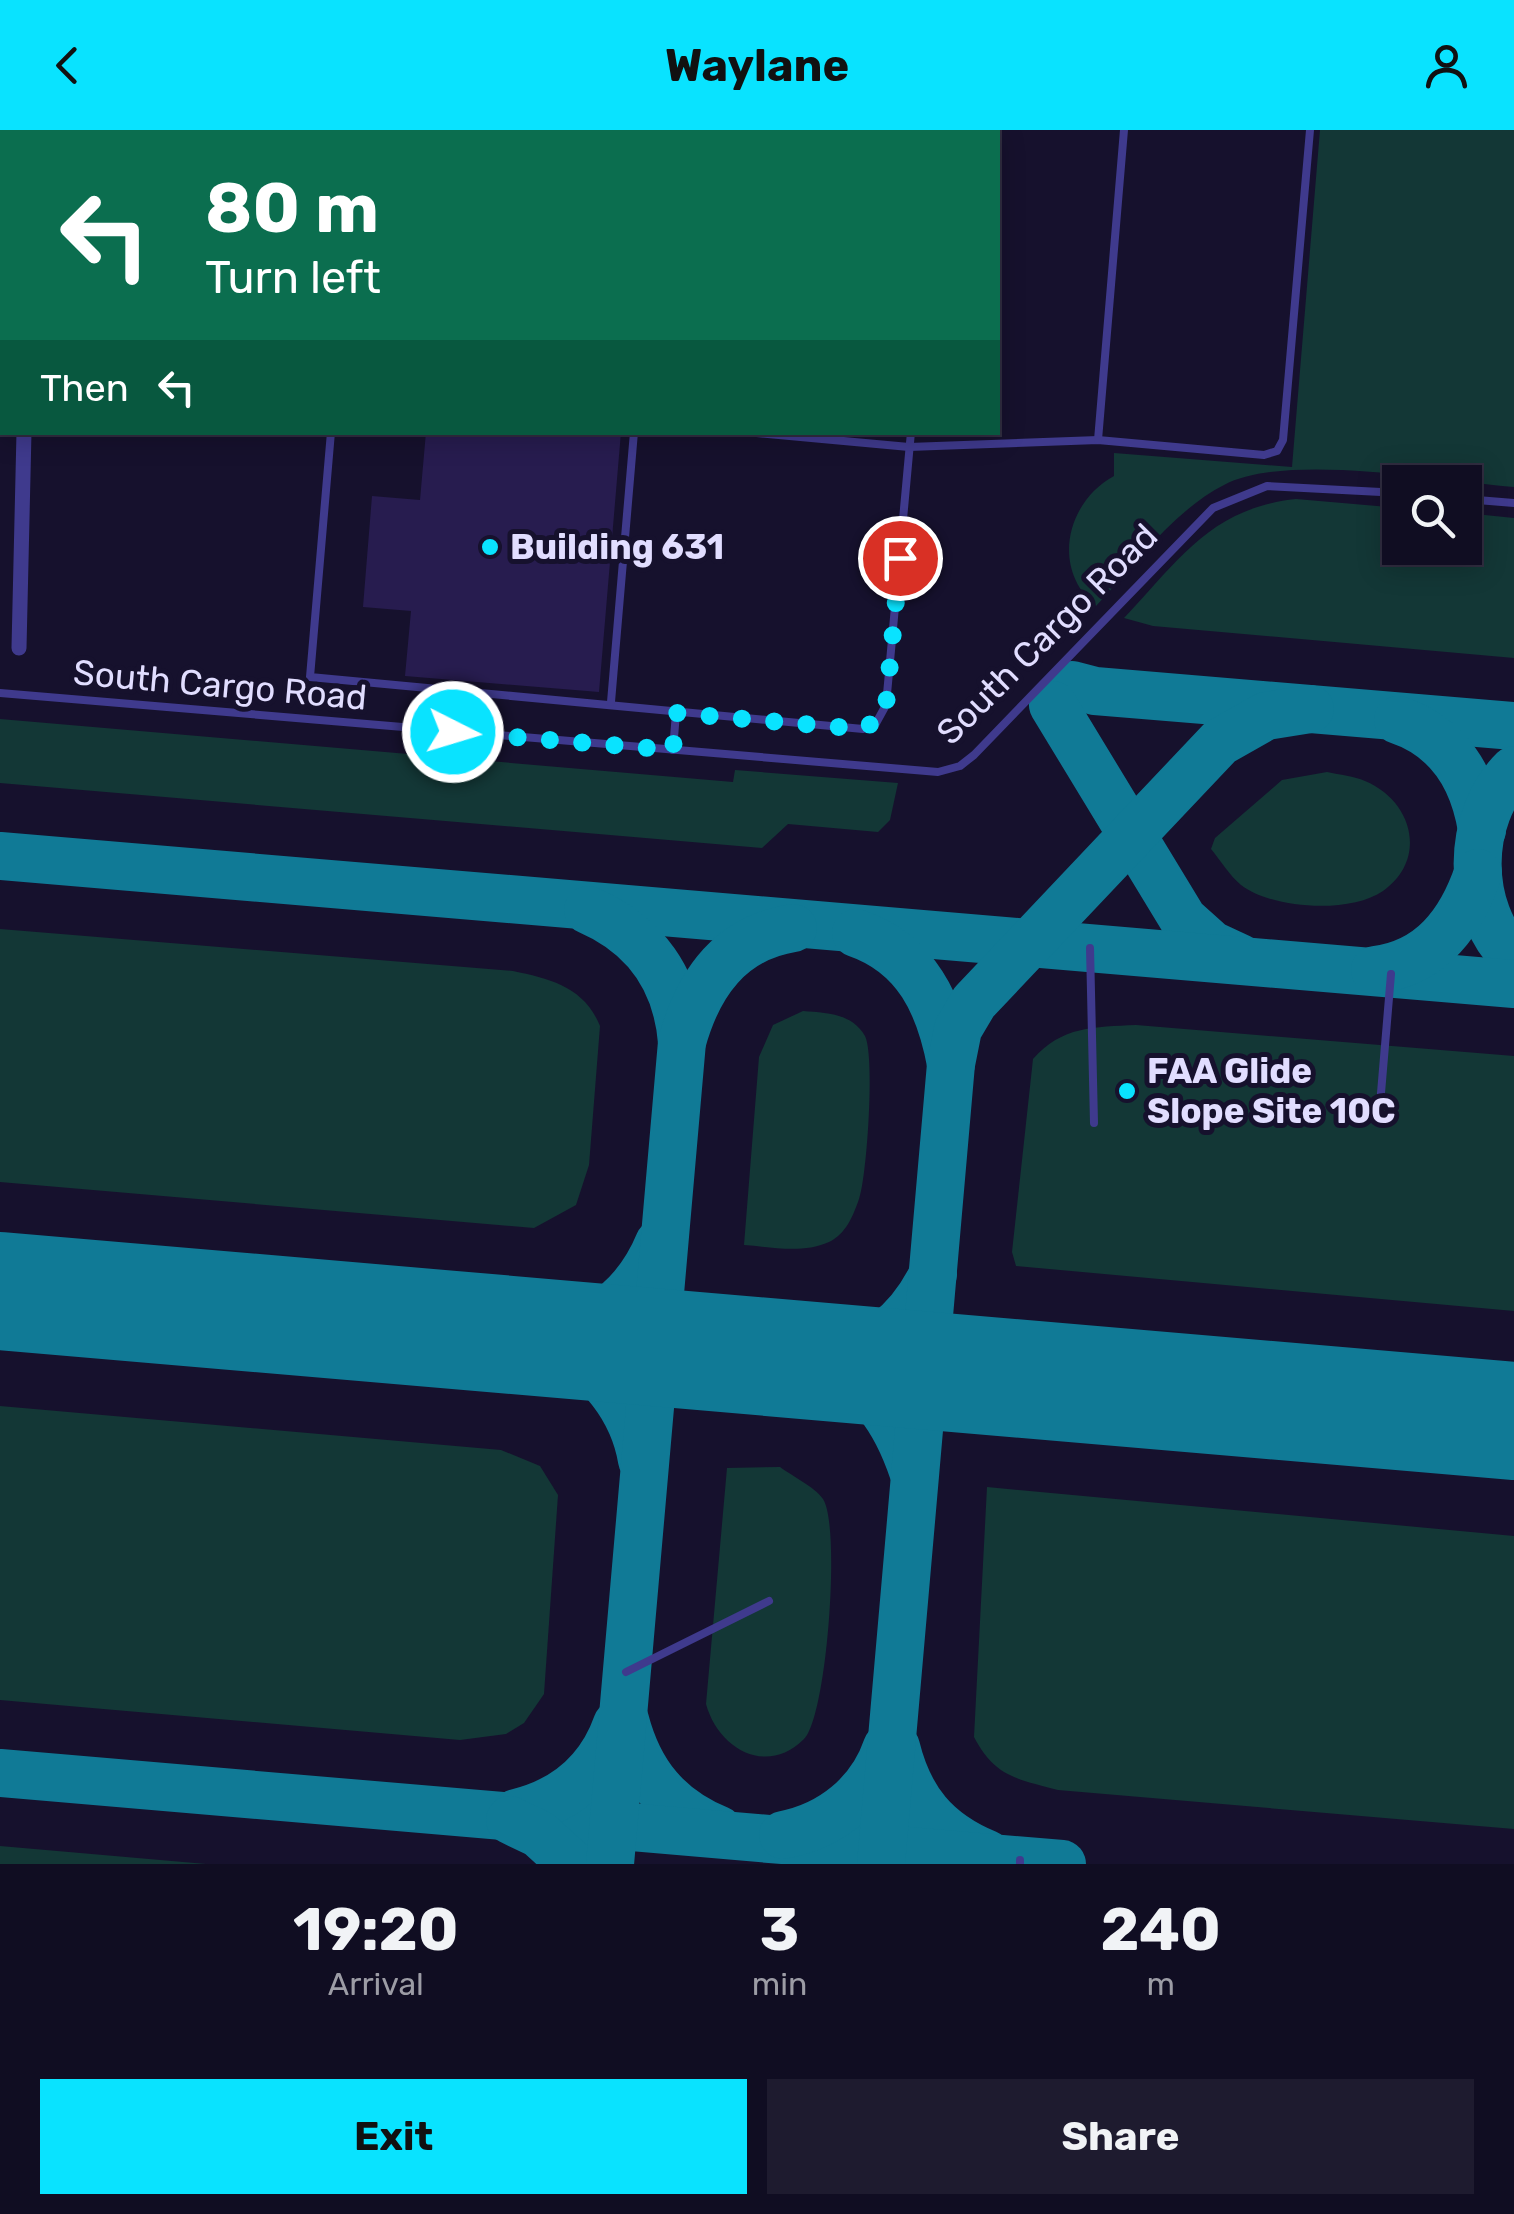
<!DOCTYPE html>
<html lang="en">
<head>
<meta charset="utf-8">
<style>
  :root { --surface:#100d22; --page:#1e1b2f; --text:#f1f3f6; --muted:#9c9ca5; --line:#302d40; --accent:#09e3ff }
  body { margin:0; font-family:Rubik,sans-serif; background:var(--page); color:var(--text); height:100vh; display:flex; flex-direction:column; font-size:38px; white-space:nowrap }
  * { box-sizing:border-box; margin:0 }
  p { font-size:32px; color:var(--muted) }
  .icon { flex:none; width:55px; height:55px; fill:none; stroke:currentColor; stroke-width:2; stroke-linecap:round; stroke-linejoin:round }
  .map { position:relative; height:1734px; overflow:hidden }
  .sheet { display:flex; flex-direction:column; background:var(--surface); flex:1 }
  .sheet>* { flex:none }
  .top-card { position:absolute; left:0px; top:0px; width:1000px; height:305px; box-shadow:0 5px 25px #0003,0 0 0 2px var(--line); background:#0b6e4f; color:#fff; overflow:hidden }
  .buttons { position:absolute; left:1382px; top:335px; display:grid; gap:20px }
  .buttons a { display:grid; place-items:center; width:100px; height:100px; border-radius:0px; background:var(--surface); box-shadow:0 5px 25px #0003,0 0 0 2px var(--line); font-size:50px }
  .pin { position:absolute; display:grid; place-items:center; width:85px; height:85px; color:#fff; margin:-42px; border:5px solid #fff; border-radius:50%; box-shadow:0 2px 10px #0007 }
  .me { position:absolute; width:110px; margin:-55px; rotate:95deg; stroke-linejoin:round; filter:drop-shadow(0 0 8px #0008) }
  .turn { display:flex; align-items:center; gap:35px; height:210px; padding:0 40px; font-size:45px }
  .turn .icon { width:130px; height:130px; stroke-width:2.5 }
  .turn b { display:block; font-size:70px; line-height:85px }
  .then { display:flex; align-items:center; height:95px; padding:0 40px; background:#0003; gap:20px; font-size:38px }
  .eta { display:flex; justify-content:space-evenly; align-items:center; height:170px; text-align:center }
  .eta b { font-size:60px; font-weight:700; line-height:70px }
  .cta { display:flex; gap:20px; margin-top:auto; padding:20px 40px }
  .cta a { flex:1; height:115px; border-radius:0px; background:var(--accent); color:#111; font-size:40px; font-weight:700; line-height:115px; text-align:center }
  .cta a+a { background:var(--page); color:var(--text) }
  header { display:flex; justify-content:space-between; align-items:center; height:130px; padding:0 40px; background:var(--accent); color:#111; font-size:45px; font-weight:700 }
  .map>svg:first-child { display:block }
</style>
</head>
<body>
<header><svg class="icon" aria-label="back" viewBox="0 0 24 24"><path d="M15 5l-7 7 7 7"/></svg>Waylane<svg class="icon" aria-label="person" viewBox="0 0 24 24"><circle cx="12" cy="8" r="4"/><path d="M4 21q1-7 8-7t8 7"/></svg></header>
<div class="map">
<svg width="1514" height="1734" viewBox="0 0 1514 1734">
  <rect width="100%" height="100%" fill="#16112d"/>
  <!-- green -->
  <g fill="#133736">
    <path d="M1320,0H1514V357C1443,351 1285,322 1224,355C1173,381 1135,435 1096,476C1051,439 1066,372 1114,346V323L1292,337Z"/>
    <path d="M1296,369L1400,378V418H1465V383L1514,388V528L1153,496L1124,488C1179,430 1211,378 1296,369Z"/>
    <path d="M0,589L733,652L735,640L898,653L890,690L878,702L788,694L762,718L0,653Z"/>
    <path d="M1327,642C1340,645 1354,646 1365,651C1413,671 1428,729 1383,761C1350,784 1272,779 1241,755C1230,746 1220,730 1211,719L1215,708L1282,650Z"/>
    <path d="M0,799L513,841C551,849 584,857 600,896L589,1035L576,1075L534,1098L0,1052Z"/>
    <path d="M803,881C826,883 852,883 865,906C875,926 867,1046 859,1069C853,1086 846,1104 829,1112C802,1124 772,1117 744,1115L759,927L773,895Z"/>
    <path d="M1136,895L1514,926V1181L1016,1136L1012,1122L1033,929C1062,896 1094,897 1136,895Z"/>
    <path d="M0,1276L501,1320L540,1336L558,1365L544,1564L524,1593L506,1604L460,1610L0,1570Z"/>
    <path d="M780,1337C792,1346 815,1357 823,1369C841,1396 827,1587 804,1609C766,1647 718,1618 706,1574L727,1338Z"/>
    <path d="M987,1357L1514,1406V1699L1058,1660C1017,1649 995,1647 974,1607Z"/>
    <path d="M0,1716L206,1734H0Z"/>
  </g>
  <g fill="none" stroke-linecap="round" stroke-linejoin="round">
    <!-- taxiway -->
    <g stroke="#107a96" stroke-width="48">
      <path d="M1072,555L1095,561L1514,596"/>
      <path d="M1053,575L1183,789L1212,815L1240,828"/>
      <path d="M1398,590C1449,607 1474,649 1482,700"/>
      <path d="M1514,640C1466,687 1465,780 1514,827"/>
      <path d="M0,726L1514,854"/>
      <path d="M588,780C646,805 677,850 682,912"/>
      <path d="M856,803C917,824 940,875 951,934"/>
      <path d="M1375,840C1431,833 1461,793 1478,743"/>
      <path d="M642,1330C633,1276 599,1241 557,1210C606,1185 638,1164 659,1113"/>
      <path d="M913,1341C895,1288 870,1253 819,1229C873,1222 909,1193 933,1144"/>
      <path d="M625,1590C639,1644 668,1679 719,1700"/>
      <path d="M896,1617C909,1670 936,1703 987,1724"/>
      <path d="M0,1643L1062,1734"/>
      <path d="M516,1683C566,1671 600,1642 617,1594"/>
      <path d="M510,1690L539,1704L572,1734"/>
      <path d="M783,1705C831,1696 871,1664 887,1617"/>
      <path d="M610,1734L682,912C698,854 730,808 793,798"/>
      <path d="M881,1734L951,934L958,899L974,872L1220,612L1266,586L1310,579"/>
    </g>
    <!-- runway -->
    <path stroke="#107a96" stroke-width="118" d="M0,1161L1514,1291"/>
  </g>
  <!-- building -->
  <path fill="#271c4f" d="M426,302H621L599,562L405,546L411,481L363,477L372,366L420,370Z"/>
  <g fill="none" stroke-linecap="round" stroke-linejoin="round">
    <!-- service -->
    <g stroke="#3f3a8d" stroke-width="8">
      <path d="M73,2V0"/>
      <path d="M358,2V0"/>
      <path d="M659,2V0"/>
      <path d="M936,2V0"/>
      <path d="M0,128H2"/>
      <path d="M331,302L310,547L863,599L875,595L886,575L911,302"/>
      <path d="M746,302L909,317L1098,310L1264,325L1277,321L1283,310L1310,0"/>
      <path d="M1098,310L1124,0"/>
      <path d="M1465,369L1514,373"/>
      <path d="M0,563L938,642L960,636L974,625L1213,378L1267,356L1400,363"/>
      <path d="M611,572L634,302"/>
      <path d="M673,620L676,583"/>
      <path d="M1090,818L1094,993"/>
      <path d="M1381,963L1391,844"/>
      <path d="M626,1542L769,1471"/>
      <path d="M1020,1734V1730"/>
    </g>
    <!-- minor -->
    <g stroke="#3f3a8d" stroke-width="15">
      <path d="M0,153L2,154"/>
      <path d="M19,518L24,302"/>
    </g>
  </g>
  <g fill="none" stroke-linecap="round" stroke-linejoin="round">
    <!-- route -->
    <path stroke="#09e3ff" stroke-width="18" stroke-dasharray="0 32.4" d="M453,602L673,620L676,583L863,599L883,586L886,576L900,428"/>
  </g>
  <!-- markers -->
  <g fill="#09e3ff" stroke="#16112d" stroke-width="4">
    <circle cx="490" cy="417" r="10"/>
    <circle cx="1127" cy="961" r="10"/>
  </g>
  <g text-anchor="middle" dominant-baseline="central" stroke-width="10" stroke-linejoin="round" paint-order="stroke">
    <!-- poi labels -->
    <g font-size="35" font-weight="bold" fill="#e1ddff" stroke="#16112d" text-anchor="start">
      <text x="510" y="417">Building 631</text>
      <text x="1147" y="941">FAA Glide<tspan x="1147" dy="40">Slope Site 10C</tspan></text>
    </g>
    <!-- street labels -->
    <g font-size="35" fill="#e1ddff" stroke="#16112d">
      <text transform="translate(1047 504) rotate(-45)">South Cargo Road</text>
      <text transform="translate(220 555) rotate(5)">South Cargo Road</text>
    </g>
  </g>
</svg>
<div class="buttons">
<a><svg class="icon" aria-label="search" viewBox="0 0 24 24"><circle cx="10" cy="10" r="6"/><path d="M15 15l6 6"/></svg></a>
</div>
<div class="pin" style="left:900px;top:428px;background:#d93025"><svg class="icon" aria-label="arrive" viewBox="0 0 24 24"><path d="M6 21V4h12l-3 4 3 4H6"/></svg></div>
<svg class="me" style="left:453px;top:602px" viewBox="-20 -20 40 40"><circle r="17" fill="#09e3ff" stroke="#fff" stroke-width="3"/><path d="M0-11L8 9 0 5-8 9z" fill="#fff"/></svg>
<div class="top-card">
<div class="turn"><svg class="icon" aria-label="left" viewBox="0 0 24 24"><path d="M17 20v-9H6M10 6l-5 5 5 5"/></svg><div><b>80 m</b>Turn left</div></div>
<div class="then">Then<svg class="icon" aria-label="left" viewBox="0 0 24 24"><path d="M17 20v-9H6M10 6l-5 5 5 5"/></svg></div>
</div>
</div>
<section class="sheet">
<div class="eta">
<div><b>19:20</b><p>Arrival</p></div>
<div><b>3</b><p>min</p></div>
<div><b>240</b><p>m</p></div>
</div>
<div class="cta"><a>Exit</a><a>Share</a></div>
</section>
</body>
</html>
